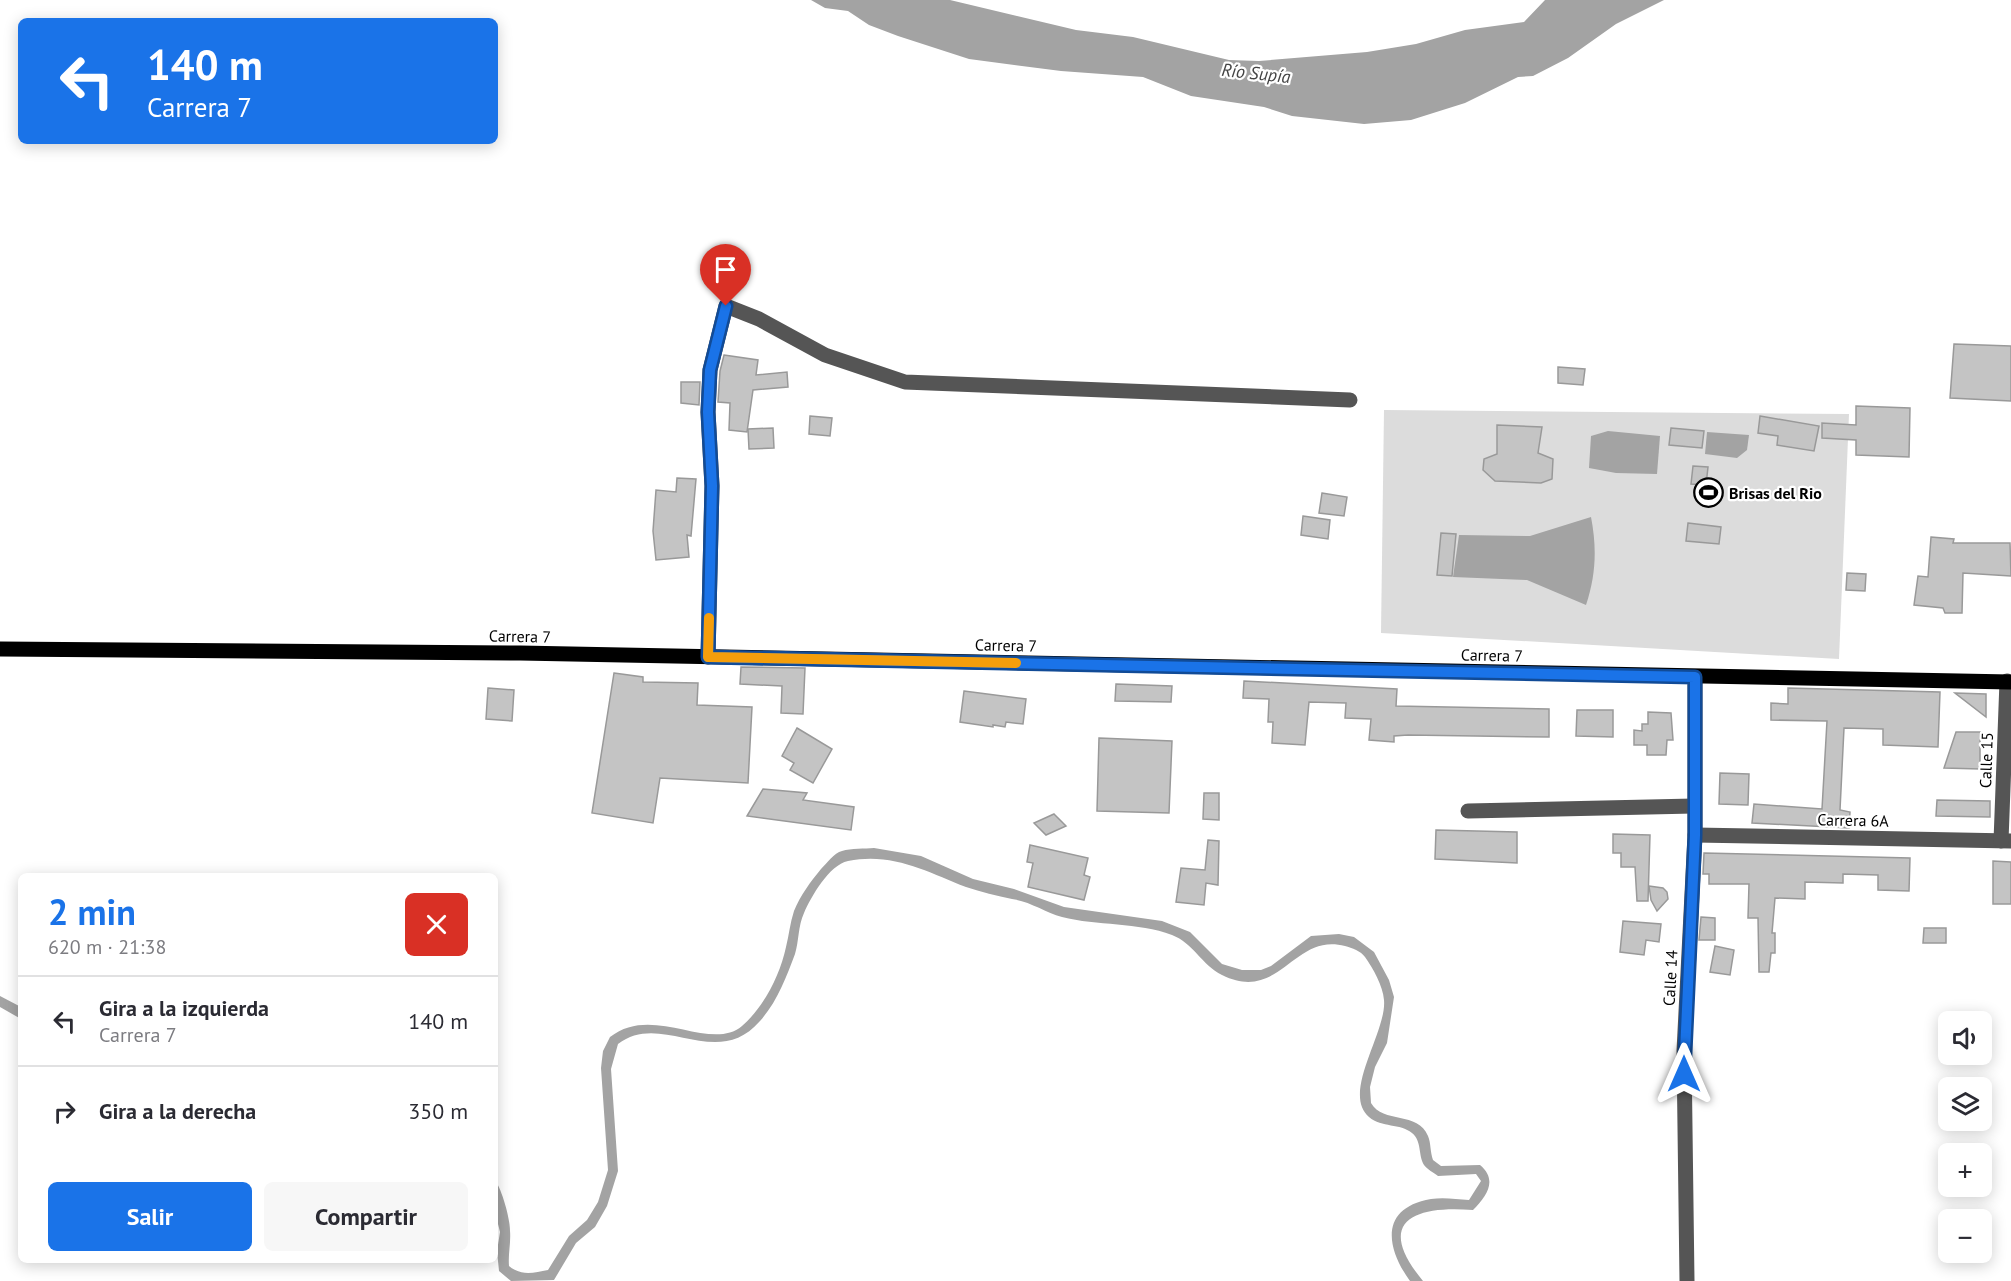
<!DOCTYPE html>
<html lang="es">
<head>
<meta charset="utf-8">
<style>
  :root { --surface:#fff; --page:#f7f7f7; --text:#2b2b33; --muted:#7c7c81; --line:#e1e1e2; --accent:#1a73e8 }
  body { margin:0; font-family:"PT Sans",sans-serif; background:var(--page); color:var(--text); height:100vh; display:flex; flex-direction:column; font-size:22px; white-space:nowrap }
  * { box-sizing:border-box; margin:0 }
  p { font-size:20px; color:var(--muted) }
  .icon { flex:none; width:33px; height:33px; fill:none; stroke:currentColor; stroke-width:2; stroke-linecap:round; stroke-linejoin:round }
  .map { position:relative; flex:1; overflow:hidden }
  .panel { position:absolute; left:18px; top:873px; width:480px; height:390px; display:flex; flex-direction:column; background:var(--surface); border-radius:9px; box-shadow:0 3px 15px #0003 }
  .panel>* { flex:none }
  .guide { position:absolute; left:18px; top:18px; width:480px; height:126px; border-radius:9px; box-shadow:0 3px 15px #0003; background:#1a73e8; color:#fff; overflow:hidden }
  .fabs { position:absolute; left:1938px; top:1011px; display:grid; gap:12px }
  .fabs a { display:grid; place-items:center; width:54px; height:54px; border-radius:9px; background:var(--surface); box-shadow:0 3px 15px #0003; font-size:30px }
  .pin { position:absolute; display:grid; place-items:center; width:51px; height:51px; color:#fff; margin:-62px -26px; border-radius:50% 50% 50% 0; rotate:-45deg; box-shadow:0 0 6px #0007 }
  .pin .icon { rotate:45deg }
  .me { position:absolute; width:66px; margin:-33px; rotate:0deg; stroke-linejoin:round; filter:drop-shadow(0 0 4px #0008) }
  .turn { display:flex; align-items:center; gap:21px; height:126px; padding:0 30px; font-size:27px }
  .turn .icon { width:78px; height:78px; stroke-width:2.5 }
  .turn b { display:block; font-size:42px; line-height:51px }
  .round { display:grid; place-items:center; flex:none; width:63px; height:63px; border-radius:9px; background:var(--page) }
  .overview { display:flex; align-items:center; justify-content:space-between; height:102px; padding:0 30px }
  h1 { font-size:36px; font-weight:600; line-height:45px; color:var(--accent) }
  .cta { display:flex; gap:12px; margin-top:auto; padding:12px 30px }
  .cta a { flex:1; height:69px; border-radius:9px; background:var(--accent); color:#fff; font-size:24px; font-weight:600; line-height:69px; text-align:center }
  .cta a+a { background:var(--page); color:var(--text) }
  ul { padding:0; list-style:none }
  li { display:flex; align-items:center; gap:18px; height:90px; padding:0 30px; border-top:2px solid var(--line) }
  li div { flex:1 }
  li b { display:block; font-size:22px }
  li em { font-style:normal }
  .map>svg:first-child { display:block }
</style>
</head>
<body>
<div class="map">
<svg width="2011" height="1281" viewBox="0 0 2011 1281">
  <rect width="100%" height="100%" fill="#fff"/>
  <!-- green -->
  <path fill="#dcdcdc" d="M1384,410L1849,414L1839,659L1381,633Z"/>
  <!-- water -->
  <g fill="#a3a3a3">
    <path d="M811,0H950L1076,30L1133,37L1229,60L1259,61L1367,52L1416,44L1465,30L1524,22L1545,0H1664L1616,24L1568,58L1533,76L1518,77L1465,103L1411,120L1364,124L1292,116L1264,107L1191,96L1143,77L1061,71L969,59L898,36L869,25L848,11L825,8Z"/>
    <path d="M1608,431L1660,436L1657,474L1616,473L1589,468L1591,436Z"/>
    <path d="M1707,432L1749,435L1747,450L1737,458L1705,454Z"/>
    <path d="M1591,517C1597,548 1596,575 1586,605L1527,580L1453,577L1459,535L1530,536Z"/>
    <path d="M874,848L921,856L973,879L1014,889L1064,907L1162,921L1190,932L1222,964L1242,970H1261L1271,966L1311,936L1339,934L1354,937L1374,952L1389,980L1394,997L1387,1043L1375,1067L1370,1087L1371,1103C1383,1124 1418,1111 1428,1136C1431,1143 1430,1152 1433,1160L1441,1166L1480,1165C1498,1180 1487,1196 1473,1210C1413,1205 1374,1222 1423,1281H1410C1386,1248 1379,1208 1431,1199C1443,1197 1456,1199 1469,1200L1481,1181L1476,1174L1438,1176C1434,1173 1427,1169 1424,1165C1418,1155 1422,1141 1412,1133C1400,1123 1382,1128 1369,1117C1341,1093 1387,1032 1384,1000C1383,986 1373,968 1365,957C1361,951 1352,948 1345,946C1293,932 1280,1004 1222,975C1202,965 1193,943 1172,935C1138,922 1097,926 1062,917C1045,912 1029,901 1012,899C997,896 981,892 966,887C927,872 893,852 848,861C829,865 811,897 804,913C798,926 799,941 795,954C786,978 777,1002 760,1021C716,1072 662,1010 618,1044L611,1069L618,1171L607,1206L595,1227L576,1243L554,1280L511,1281L499,1271L497,1251L500,1232L495,1212V1180C502,1190 510,1218 510,1231C511,1243 508,1254 509,1266C521,1276 533,1273 548,1270L569,1236L587,1220L598,1202L608,1170L601,1068L603,1051L610,1037C653,1003 710,1053 742,1026C764,1007 780,975 786,947C789,935 790,923 794,911C800,896 811,881 821,869C827,863 834,853 842,851C851,848 865,849 874,848Z"/>
    <path d="M0,996L21,1007V1019L0,1007Z"/>
  </g>
  <!-- building -->
  <g fill="#c4c4c4" stroke="#999" stroke-width="1.5">
    <path d="M1954,344L2011,346V401L1950,398Z"/>
    <path d="M724,355L758,360L756,375L787,372L788,387L753,390L747,432L729,430L730,403L718,402L720,371Z"/>
    <path d="M1558,367L1585,369L1583,385L1558,383Z"/>
    <path d="M681,382H700L699,405L681,403Z"/>
    <path d="M1856,406L1910,408L1909,457L1856,455V440L1822,438V423L1856,425Z"/>
    <path d="M810,416L832,418L830,436L809,434Z"/>
    <path d="M1760,416L1819,426L1814,451L1777,445L1778,436L1758,433Z"/>
    <path d="M1497,425L1542,427L1538,453L1553,459L1552,479L1541,483L1495,481L1483,470L1484,459L1497,454Z"/>
    <path d="M773,428L774,448L749,449L748,429Z"/>
    <path d="M1671,428L1704,431L1702,448L1669,445Z"/>
    <path d="M1693,466L1708,467L1706,485L1691,484Z"/>
    <path d="M677,478L696,479L691,536L687,535L689,557L656,560L653,531L656,490L676,492Z"/>
    <path d="M1322,493L1347,497L1344,516L1319,513Z"/>
    <path d="M1303,516L1330,520L1328,539L1301,535Z"/>
    <path d="M1688,523L1721,527L1719,544L1686,541Z"/>
    <path d="M1441,533L1456,534L1452,576L1437,575Z"/>
    <path d="M1931,537L1954,539L1953,543H2010L2011,576L1963,573L1962,613H1945L1943,608L1914,605L1918,576L1928,577Z"/>
    <path d="M1847,573L1866,574L1865,591L1846,590Z"/>
    <path d="M741,667L805,668L803,714L781,713L782,686L740,684Z"/>
    <path d="M614,673L643,677V682L698,683L697,705L752,707L748,783L660,778L653,823L592,813Z"/>
    <path d="M1244,681L1397,689L1396,706L1549,709V737L1408,735L1394,736V742L1369,740L1371,719L1345,718L1346,703L1309,702L1305,745L1272,743L1273,722H1268L1269,699L1243,698Z"/>
    <path d="M1116,684L1172,686L1171,702L1115,701Z"/>
    <path d="M488,688L514,690L512,721L486,719Z"/>
    <path d="M1788,688L1940,692L1938,747L1883,745V729L1844,728L1840,810L1850,812L1849,828L1752,823L1754,804L1822,809L1827,721L1771,720V703L1788,704Z"/>
    <path d="M964,691L1026,699L1023,724L1006,722L1005,727L993,725V727L960,722Z"/>
    <path d="M1955,693L1986,694V717Z"/>
    <path d="M1577,710H1613V737L1576,736Z"/>
    <path d="M1648,712L1671,713L1673,740H1667L1666,755H1647V745H1634V730L1642,731V724H1648Z"/>
    <path d="M797,728L832,749L813,783L790,770L794,763L782,756Z"/>
    <path d="M1956,732H1980V769L1944,768Z"/>
    <path d="M1099,738L1172,741L1169,813L1097,811Z"/>
    <path d="M1720,773L1749,774L1748,805L1719,804Z"/>
    <path d="M763,789L807,793L803,800L854,807L851,830L747,816Z"/>
    <path d="M1204,793H1219V820L1203,819Z"/>
    <path d="M1937,800L1990,801V817L1936,816Z"/>
    <path d="M1054,814L1066,826L1046,835L1034,823Z"/>
    <path d="M1436,830L1517,832V863L1435,859Z"/>
    <path d="M1613,834L1650,835L1648,901H1637L1635,867H1621V853H1613Z"/>
    <path d="M1208,840L1219,841L1218,885L1206,883L1204,905L1176,902L1181,868L1205,870Z"/>
    <path d="M1030,845L1088,858L1084,875L1090,877L1084,900L1028,887L1033,863L1027,862Z"/>
    <path d="M1704,853L1910,858L1909,891L1878,890V875L1843,874V883L1805,882V899L1775,898L1772,933H1775V953H1771L1769,972H1759L1758,918H1748L1749,884H1709V874H1703Z"/>
    <path d="M1993,861L2011,862V904H1993Z"/>
    <path d="M1649,886L1663,888L1667,892L1668,899L1657,911L1651,900Z"/>
    <path d="M1701,917L1715,918V940H1699Z"/>
    <path d="M1623,921L1661,924L1659,942L1646,940L1644,955L1620,952Z"/>
    <path d="M1924,928H1946V943H1923Z"/>
    <path d="M1715,946L1734,950L1730,975L1710,972Z"/>
  </g>
  <g fill="none" stroke-linecap="round" stroke-linejoin="round">
    <!-- minor -->
    <g stroke="#555" stroke-width="15">
      <path d="M708,657L712,486L708,412L710,370L726,306L759,319L825,355L905,382L1350,400"/>
      <path d="M1468,811L1694,806"/>
      <path d="M1695,835L2011,841"/>
      <path d="M2001,841L2007,681"/>
      <path d="M1687,1281L1684,1051L1695,835V677"/>
    </g>
    <!-- major -->
    <path stroke="#000" stroke-width="15" d="M0,649L520,653L2011,682"/>
  </g>
  <g fill="none" stroke-linecap="round" stroke-linejoin="round">
    <defs>
      <path id="route" d="M726,306L710,370L708,412L712,486L708,657L1695,677V835L1684,1074"/>
    </defs>
    <!-- route casing -->
    <use href="#route" stroke="#114b97" stroke-width="15"/>
    <!-- route -->
    <use href="#route" stroke="#1a73e8" stroke-width="10"/>
    <!-- slow -->
    <path stroke="#f59e0b" stroke-width="10" d="M709,618L708,657L1016,663"/>
  </g>
  <!-- icons -->
  <defs>
    <symbol id="stadium-ring" viewBox="-11 -11 22 22"><circle r="9.5" fill="#fff" stroke="#000" stroke-width="1.5"/><path d="M0-5a6.5 5 0 1 0 0 10a6.5 5 0 1 0 0-10ZM-3.5-1.8h7v3.6h-7Z" fill="#000"/></symbol>
  </defs>
  <g fill-rule="evenodd">
    <use href="#stadium-ring" x="1692" y="476" width="33" height="33"/>
  </g>
  <g text-anchor="middle" dominant-baseline="central" stroke-width="4.5" stroke-linejoin="round" paint-order="stroke">
    <!-- poi labels -->
    <g font-size="16" font-weight="bold" fill="#000" stroke="#fff" text-anchor="start">
      <text x="1729" y="493">Brisas del Rio</text>
    </g>
    <!-- street labels -->
    <g font-size="16" fill="#000" stroke="#fff">
      <text transform="translate(520 636) rotate(1)">Carrera 7</text>
      <text transform="translate(1006 645) rotate(1)">Carrera 7</text>
      <text transform="translate(1492 655) rotate(1)">Carrera 7</text>
      <text transform="translate(1986 760) rotate(-88)">Calle 15</text>
      <text transform="translate(1853 820) rotate(1)">Carrera 6A</text>
      <text transform="translate(1670 978) rotate(-87)">Calle 14</text>
    </g>
    <!-- water labels -->
    <g font-size="18" font-style="italic" fill="#444" stroke="#fff">
      <text transform="translate(1256 73) rotate(6)">Río Supía</text>
    </g>
  </g>
</svg>
<div class="fabs">
<a><svg class="icon" aria-label="sound" viewBox="0 0 24 24"><path d="M4 9h4l5-4v14l-5-4H4zM17 9q2 3 0 6"/></svg></a>
<a><svg class="icon" aria-label="layers" viewBox="0 0 24 24"><path d="M12 4l9 5-9 5-9-5zM3 14l9 5 9-5"/></svg></a>
<a>+</a>
<a>−</a>
</div>
<div class="pin" style="left:726px;top:306px;background:#d93025"><svg class="icon" aria-label="arrive" viewBox="0 0 24 24"><path d="M6 21V4h12l-3 4 3 4H6"/></svg></div>
<svg class="me" style="left:1684px;top:1074px" viewBox="-20 -20 40 40"><path d="M0-17L14 15 0 8-14 15z" fill="#1a73e8" stroke="#fff" stroke-width="4"/></svg>
<div class="guide">
<div class="turn"><svg class="icon" aria-label="left" viewBox="0 0 24 24"><path d="M17 20v-9H6M10 6l-5 5 5 5"/></svg><div><b>140 m</b>Carrera 7</div></div>
</div>
<section class="panel">
<div class="overview"><div><h1>2 min</h1><p>620 m · 21:38</p></div><a class="round" style="background:#d93025;color:#fff"><svg class="icon" aria-label="close" viewBox="0 0 24 24"><path d="M6 6l12 12M18 6L6 18"/></svg></a></div>
<ul>
<li><svg class="icon" aria-label="left" viewBox="0 0 24 24"><path d="M17 20v-9H6M10 6l-5 5 5 5"/></svg><div><b>Gira a la izquierda</b><p>Carrera 7</p></div><em>140 m</em></li>
<li><svg class="icon" aria-label="right" viewBox="0 0 24 24"><path d="M7 20v-9h11M14 6l5 5-5 5"/></svg><div><b>Gira a la derecha</b></div><em>350 m</em></li>
</ul>
<div class="cta"><a>Salir</a><a>Compartir</a></div>
</section>
</div>
</body>
</html>
